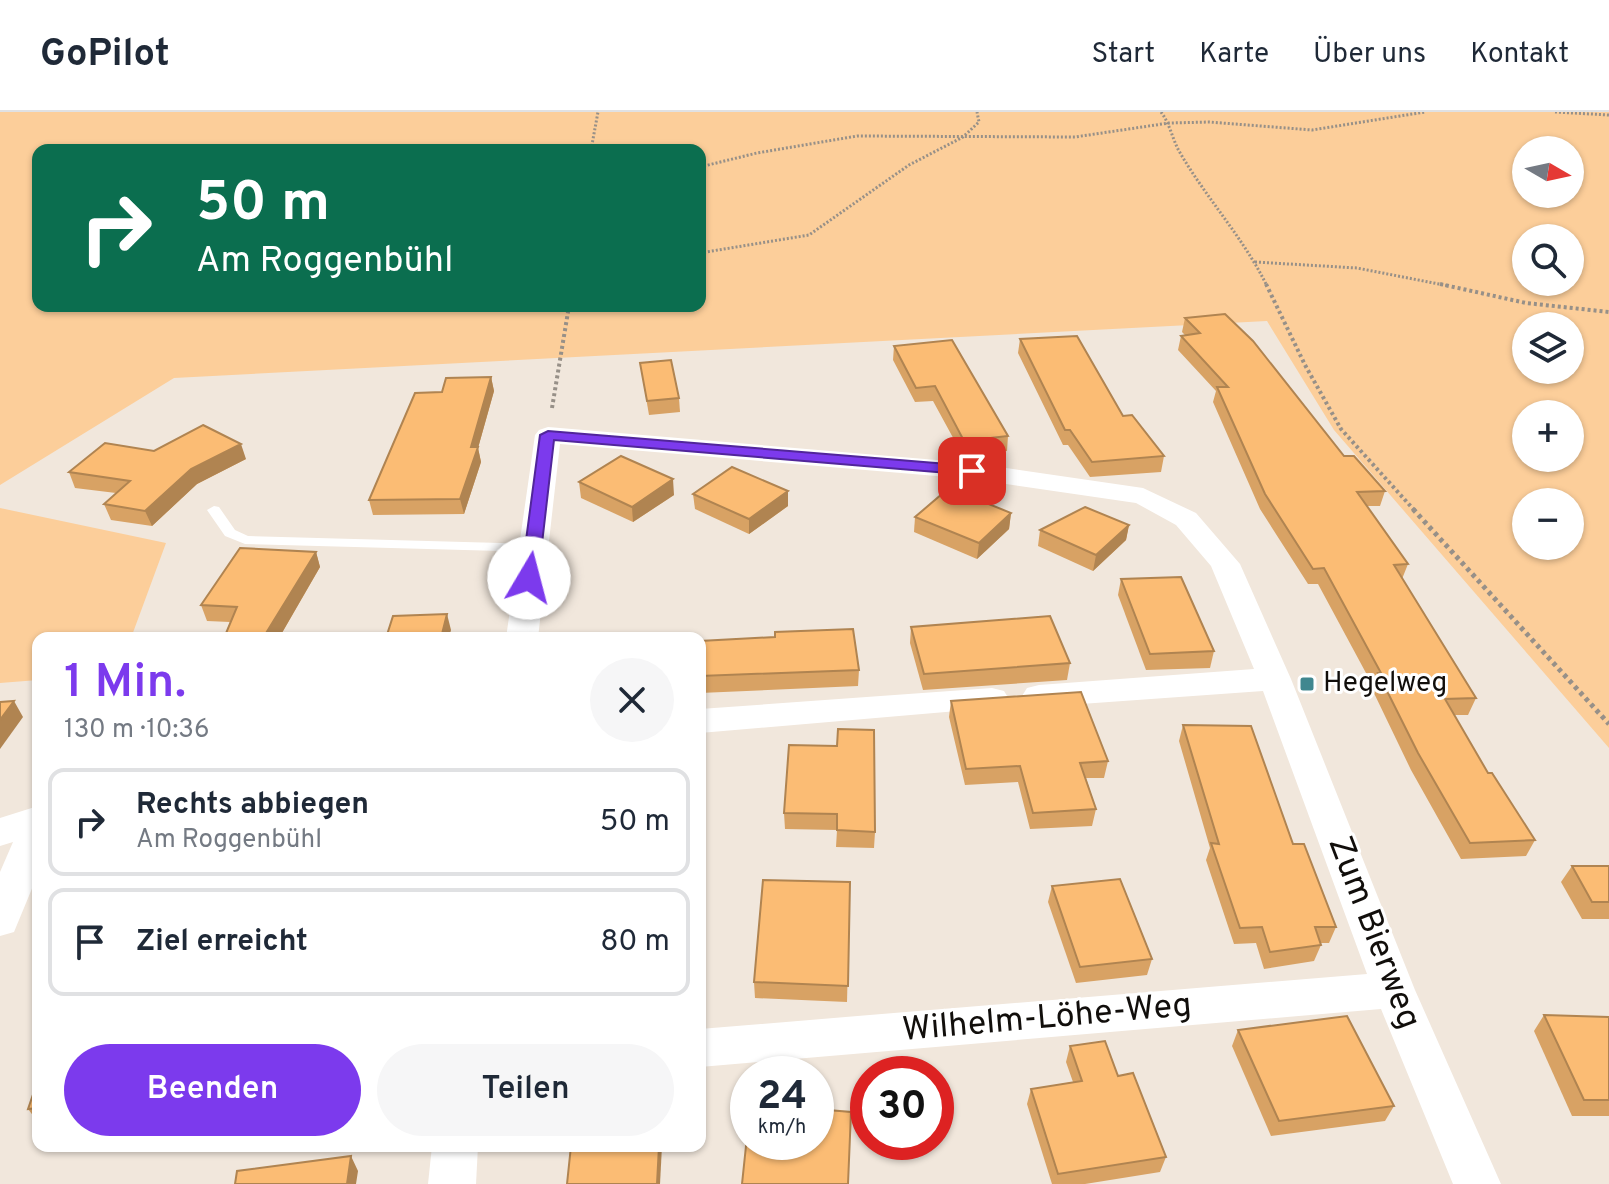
<!DOCTYPE html>
<html lang="de">
<head>
<meta charset="utf-8">
<style>
  :root { --surface:#fff; --page:#f6f6f7; --text:#1f2937; --muted:#747a83; --line:#e0e1e3; --accent:#7c3aed }
  body { margin:0; font-family:Overpass,sans-serif; background:var(--page); color:var(--text); height:100vh; display:flex; flex-direction:column; font-size:30px; white-space:nowrap }
  * { box-sizing:border-box; margin:0 }
  p { font-size:26px; color:var(--muted) }
  .icon { flex:none; width:44px; height:44px; fill:none; stroke:currentColor; stroke-width:2; stroke-linecap:round; stroke-linejoin:round }
  .map { position:relative; flex:1; overflow:hidden }
  .sheet { position:absolute; left:32px; top:520px; width:674px; height:520px; display:flex; flex-direction:column; background:var(--surface); border-radius:16px; box-shadow:0 2px 6px #0004 }
  .sheet>* { flex:none }
  .hud { position:absolute; left:32px; top:32px; width:674px; height:168px; border-radius:16px; box-shadow:0 2px 6px #0004; background:#0b6e4f; color:#fff; overflow:hidden }
  .needle { width:52px; rotate:99deg }
  .buttons { position:absolute; left:1512px; top:24px; display:grid; gap:16px }
  .buttons a { display:grid; place-items:center; width:72px; height:72px; border-radius:50%; background:var(--surface); box-shadow:0 2px 6px #0004; font-size:40px }
  .speed { position:absolute; left:730px; top:944px; display:flex; gap:16px; font-size:40px; font-weight:700; text-align:center }
  .speed>* { display:grid; place-content:center; width:104px; height:104px; border-radius:50%; background:var(--surface); box-shadow:0 2px 6px #0004; line-height:1 }
  .speed small { font-size:20px; font-weight:400 }
  .speed .limit { border:12px solid #d22; background:#fff; color:#111 }
  .pin { position:absolute; display:grid; place-items:center; width:68px; height:68px; color:#fff; margin:-34px; border-radius:16px; box-shadow:0 4px 12px #0006 }
  .me { position:absolute; width:88px; margin:-44px; rotate:8deg; stroke-linejoin:round; filter:drop-shadow(0 0 6px #0008) }
  .turn { display:flex; align-items:center; gap:28px; height:168px; padding:0 32px; font-size:36px }
  .turn .icon { width:104px; height:104px; stroke-width:2.5 }
  .turn b { display:block; font-size:56px; line-height:68px }
  .round { display:grid; place-items:center; flex:none; width:84px; height:84px; border-radius:42px; background:var(--page) }
  .headline { display:flex; align-items:center; justify-content:space-between; height:136px; padding:0 32px }
  h1 { font-size:48px; font-weight:600; line-height:60px; color:var(--accent) }
  .cta { display:flex; gap:16px; margin-top:auto; padding:16px 32px }
  .cta a { flex:1; height:92px; border-radius:48px; background:var(--accent); color:#fff; font-size:32px; font-weight:600; line-height:92px; text-align:center }
  .cta a+a { background:var(--page); color:var(--text) }
  ul { padding:0; list-style:none }
  li { display:flex; align-items:center; gap:24px; height:108px; margin:0 16px 12px; padding:0 16px; border:4px solid var(--line); border-radius:16px }
  li div { flex:1 }
  li b { display:block; font-size:30px }
  li em { font-style:normal }
  header { display:flex; align-items:center; gap:48px; box-sizing:border-box; height:112px; padding:0 40px; background:var(--surface); border-bottom:2px solid var(--line) }
  header strong { font-size:38px }
  nav { display:flex; gap:44px; margin-inline-start:auto; font-size:28px }
  .map>svg:first-child { display:block }
</style>
</head>
<body>
<header>
<strong>GoPilot</strong>
<nav><a>Start</a><a>Karte</a><a>Über uns</a><a>Kontakt</a></nav>
</header>
<div class="map">
<svg width="1609" height="1072" viewBox="0 0 1609 1072">
  <rect width="100%" height="100%" fill="#f1e7dc"/>
  <!-- green -->
  <g fill="#fcce9a" fill-rule="evenodd">
    <path d="M0,0H1609V636L1334,318L1267,209L174,266L0,373ZM38,38H700V194H38ZM1526,38H1570V82H1526ZM1526,126H1570V170H1526ZM1526,214H1570V258H1526ZM1526,302H1570V346H1526ZM1526,390H1570V434H1526Z"/>
    <path d="M0,396L166,431L131,526H38V568L0,571Z"/>
  </g>
  <g fill="none" stroke-linecap="round" stroke-linejoin="round">
    <!-- path-far2 -->
    <g stroke="#979088" stroke-width="3" stroke-dasharray="2 2" stroke-linecap="butt">
      <path d="M1161,0C1170,12 1172,26 1179,39C1206,86 1243,125 1267,174"/>
      <path d="M1555,0L1609,3"/>
      <path d="M591,38L598,0"/>
      <path d="M700,55L757,41L857,24L1075,25L1169,11L1209,10L1312,18L1425,0"/>
      <path d="M700,141L809,123L909,53L963,25L979,10L977,0"/>
      <path d="M1255,150L1357,156L1449,174"/>
    </g>
    <!-- path-far1 -->
    <g stroke="#979088" stroke-width="4" stroke-dasharray="3 3" stroke-linecap="butt">
      <path d="M1266,172L1305,253L1341,317L1415,399"/>
      <path d="M1440,172L1526,191L1609,200"/>
      <path d="M552,296L569,194"/>
    </g>
    <!-- path -->
    <path stroke="#979088" stroke-width="5" stroke-dasharray="4 4" stroke-linecap="butt" d="M1413,397L1609,612"/>
    <!-- lane -->
    <path fill="#fff" fill-rule="evenodd" d="M214,394L219,395L235,418L248,424L533,432L540,436L533,440L245,432L225,424L207,398Z"/>
    <!-- street -->
    <g fill="#fff" fill-rule="evenodd">
      <path d="M548,315L972,351L1143,376L1196,401L1240,452L1291,567L1415,878L1501,1072H1453L1381,897L700,955V917L1367,862L1263,579L1039,595L1027,592L1022,584L1027,576L1039,573L1254,557L1211,454L1176,413L1136,391L972,367L560,332L538,526H506L535,323L539,318Z"/>
      <path d="M992,576L1004,579L1009,587L1004,595L700,621V597Z"/>
      <path d="M38,694V762L14,820L0,824V760L13,730L0,734V706Z"/>
      <path d="M432,1034H478L476,1072H428Z"/>
    </g>
  </g>
  <!-- wall -->
  <g fill="#d8a264">
    <path d="M1185,206L1385,379L1380,394H1367L1408,452L1402,467L1476,586L1468,603H1454L1488,661L1535,728L1526,744L1461,747L1411,658L1372,577L1373,574L1318,472H1308L1260,397L1213,290L1216,279L1178,238L1181,224L1185,223L1182,220Z"/>
    <path d="M1020,227L1123,304L1164,344L1161,360L1090,365L1068,333H1063L1018,241Z"/>
    <path d="M894,234L1008,324L1007,339L963,344L933,289L915,290L893,248Z"/>
    <path d="M640,251L679,286L680,300L649,303Z"/>
    <path d="M491,265L494,279L478,336L481,350L464,402L373,403L369,388L442,280Z"/>
    <path d="M154,339L246,347L197,372L152,414L111,408L104,392L116,381L75,376L69,360Z"/>
    <path d="M579,370L674,383L633,410L581,386Z"/>
    <path d="M693,382L788,394L749,422L695,397Z"/>
    <path d="M1011,401L1009,417L977,447L914,420L915,405Z"/>
    <path d="M1129,413L1126,428L1093,459L1038,434L1040,418Z"/>
    <path d="M316,440L320,455L279,526H224L230,510L207,509L201,493Z"/>
    <path d="M1121,467L1214,539L1210,556L1146,558L1118,483Z"/>
    <path d="M911,515L1070,551L1067,568L923,578L910,531Z"/>
    <path d="M700,529L859,558L858,574L700,581Z"/>
    <path d="M951,589L1108,649L1104,666H1086L1096,697L1092,714L1030,717L1018,670L965,673L949,605Z"/>
    <path d="M1183,613L1293,732L1336,815L1329,831H1321V833L1314,849L1264,857L1256,831L1234,832L1206,748L1210,736L1179,629Z"/>
    <path d="M789,633L875,720L874,736L836,735L837,718L785,717L784,701Z"/>
    <path d="M1572,754H1609V807H1582L1561,770Z"/>
    <path d="M850,770L847,890L755,886L754,870Z"/>
    <path d="M1052,774L1152,847L1147,863L1076,871L1048,790Z"/>
    <path d="M1544,903L1609,905V1004H1572L1534,919Z"/>
    <path d="M1238,918L1394,994L1385,1009L1271,1024L1232,934Z"/>
    <path d="M1070,934L1118,964L1166,1045L1160,1060L1085,1072H1052L1027,992L1031,977L1073,970L1066,950Z"/>
    <path d="M38,968V1010L28,997Z"/>
  </g>
  <!-- shaded-wall -->
  <g fill="#b08451">
    <path d="M491,265L494,279L478,336L481,350L464,402L460,387L471,335Z"/>
    <path d="M241,332L246,347L197,372L152,414L145,399L191,357Z"/>
    <path d="M673,367L674,383L633,410L632,395Z"/>
    <path d="M788,379V394L749,422V407Z"/>
    <path d="M1011,401L1009,417L977,447L979,431Z"/>
    <path d="M1129,413L1126,428L1093,459L1096,443Z"/>
    <path d="M316,440L320,455L279,526H263Z"/>
    <path d="M447,502L451,518L449,526H441Z"/>
    <path d="M14,589L23,605L0,637V608Z"/>
    <path d="M659,1034H662L660,1072H657Z"/>
    <path d="M351,1044L358,1059L356,1072H347Z"/>
  </g>
  <!-- building -->
  <g fill="#fbbc74" stroke="#b08451" stroke-width="2">
    <path d="M1225,202L1253,229L1344,344H1354L1385,379L1357,380L1408,452L1394,453L1476,586L1445,587L1488,661H1492L1535,728L1470,731L1418,641L1378,561H1381L1324,456L1313,457L1265,382L1217,275H1228L1181,224L1200,221L1185,206Z"/>
    <path d="M1077,224L1123,304L1132,303L1164,344L1092,350L1070,318H1065L1020,227Z"/>
    <path d="M952,228L1008,324L964,329L935,274L916,276L894,234Z"/>
    <path d="M671,248L679,286L647,289L640,251Z"/>
    <path d="M491,265L471,335H478L460,387L369,388L415,281L442,280L446,266Z"/>
    <path d="M203,313L241,332L191,357L145,399L104,392L130,369L69,360L105,331L154,339Z"/>
    <path d="M621,344L673,367L632,395L579,370Z"/>
    <path d="M732,355L788,379L749,407L693,382Z"/>
    <path d="M949,376L1011,401L979,431L915,405Z"/>
    <path d="M1085,395L1129,413L1096,443L1040,418Z"/>
    <path d="M240,436L316,440L263,526H224L237,495L201,493Z"/>
    <path d="M1181,465L1214,539L1150,542L1121,467Z"/>
    <path d="M447,502L441,526H386L393,504Z"/>
    <path d="M1050,504L1070,551L924,562L911,515Z"/>
    <path d="M853,517L859,558L700,564V529L775,525V520Z"/>
    <path d="M1081,580L1108,649L1080,651L1096,697L1033,701L1020,654L966,657L951,589Z"/>
    <path d="M14,589L0,608V590Z"/>
    <path d="M1183,613L1251,614L1293,732H1304L1336,815H1315L1321,833L1270,840L1262,815L1240,816L1211,731L1219,732Z"/>
    <path d="M838,617L874,618L875,720L837,718V702L784,701L789,633L837,634Z"/>
    <path d="M1572,754H1609V790H1592Z"/>
    <path d="M1120,767L1152,847L1080,855L1052,774Z"/>
    <path d="M763,768L850,770L848,874L754,870Z"/>
    <path d="M1544,903L1609,905V988H1584Z"/>
    <path d="M1347,904L1394,994L1279,1009L1238,918Z"/>
    <path d="M1105,929L1118,964L1133,961L1166,1045L1058,1062L1031,977L1082,969L1070,934Z"/>
    <path d="M38,968V996L28,997Z"/>
    <path d="M816,997L851,1000L848,1072H742L748,1015V1030H816Z"/>
    <path d="M571,1034H659L657,1072H567Z"/>
    <path d="M351,1044L347,1072H235L237,1059Z"/>
  </g>
  <!-- route -->
  <path fill="#7c3aed" stroke="#51269a" stroke-width="2" d="M548,319L972,354L979,359L972,363L554,328L538,466L529,471L521,466L540,323Z"/>
  <!-- markers -->
  <rect fill="#40878f" stroke="#fff" stroke-width="3" x="1299" y="564" width="16" height="16" rx="4"/>
  <g text-anchor="middle" dominant-baseline="central" stroke-width="6" stroke-linejoin="round" paint-order="stroke">
    <!-- poi labels -->
    <g font-size="28" fill="#110e0b" stroke="#fff" text-anchor="start">
      <text x="1323" y="572">Hegelweg</text>
    </g>
    <!-- near-street labels -->
    <g font-size="34" fill="#110e0b" stroke="#fff">
      <text transform="translate(1373 821) rotate(69)">Zum Bierweg</text>
      <text transform="translate(1047 907) rotate(-5)">Wilhelm-Löhe-Weg</text>
    </g>
  </g>
</svg>
<div class="buttons">
<a><svg class="needle" viewBox="-14 -14 28 28"><path d="M0-13l5 13h-10z" fill="#e53935"/><path d="M0 13l5-13h-10z" fill="#747a83"/></svg></a>
<a><svg class="icon" aria-label="search" viewBox="0 0 24 24"><circle cx="10" cy="10" r="6"/><path d="M15 15l6 6"/></svg></a>
<a><svg class="icon" aria-label="layers" viewBox="0 0 24 24"><path d="M12 4l9 5-9 5-9-5zM3 14l9 5 9-5"/></svg></a>
<a>+</a>
<a>−</a>
</div>
<div class="speed"><div>24<small>km/h</small></div><div class="limit">30</div></div>
<div class="pin" style="left:972px;top:359px;background:#d93025"><svg class="icon" aria-label="arrive" viewBox="0 0 24 24"><path d="M6 21V4h12l-3 4 3 4H6"/></svg></div>
<svg class="me" style="left:529px;top:466px" viewBox="-20 -20 40 40"><circle r="19" fill="#fff"/><path d="M0-13L10 11 0 6-10 11z" fill="#7c3aed"/></svg>
<div class="hud">
<div class="turn"><svg class="icon" aria-label="right" viewBox="0 0 24 24"><path d="M7 20v-9h11M14 6l5 5-5 5"/></svg><div><b>50 m</b>Am Roggenbühl</div></div>
</div>
<section class="sheet">
<div class="headline"><div><h1>1 Min.</h1><p>130 m · 10:36</p></div><a class="round"><svg class="icon" aria-label="close" viewBox="0 0 24 24"><path d="M6 6l12 12M18 6L6 18"/></svg></a></div>
<ul>
<li><svg class="icon" aria-label="right" viewBox="0 0 24 24"><path d="M7 20v-9h11M14 6l5 5-5 5"/></svg><div><b>Rechts abbiegen</b><p>Am Roggenbühl</p></div><em>50 m</em></li>
<li><svg class="icon" aria-label="arrive" viewBox="0 0 24 24"><path d="M6 21V4h12l-3 4 3 4H6"/></svg><div><b>Ziel erreicht</b></div><em>80 m</em></li>
</ul>
<div class="cta"><a>Beenden</a><a>Teilen</a></div>
</section>
</div>
</body>
</html>
